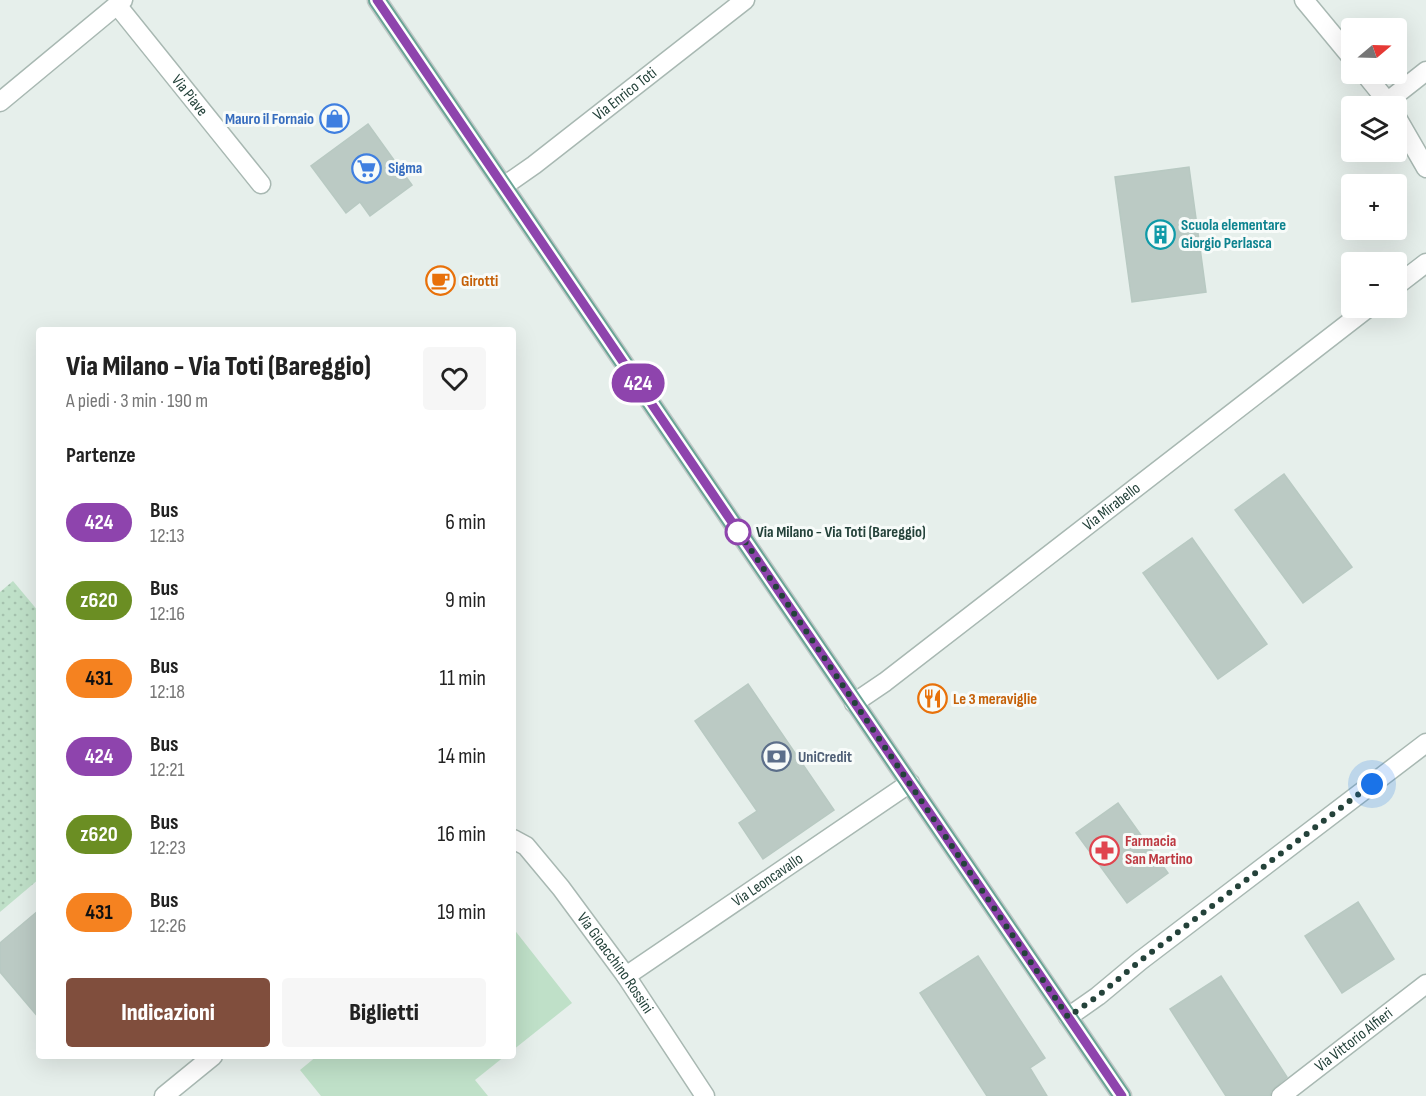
<!DOCTYPE html>
<html lang="it">
<meta charset="utf-8">
<style>
:root{--surface:#fff;--page:#f6f6f6;--text:#222;--muted:#767676;--accent:#804e3d}
body{margin:0;font-family:"Sofia Sans Condensed",sans-serif;background:var(--page);color:var(--text);height:100vh;display:flex;flex-direction:column;font-size:22px;white-space:nowrap}
*{box-sizing:border-box;margin:0}
p{font-size:20px;color:var(--muted)}
.icon{flex:none;width:33px;height:33px;fill:none;stroke:currentColor;stroke-width:2;stroke-linecap:round;stroke-linejoin:round}
.map{position:relative;flex:1;overflow:hidden}
.drawer{position:absolute;left:36px;top:327px;width:480px;height:732px;display:flex;flex-direction:column;background:var(--surface);border-radius:6px;box-shadow:0 6px 24px #0002}
.drawer>*{flex:none}
.badge{padding:0 12px;border-radius:20px;font-size:21px;line-height:39px}
.needle{width:39px;rotate:71deg}
.controls{position:absolute;left:1341px;top:18px;display:grid;gap:12px}
.controls a{display:grid;place-items:center;width:66px;height:66px;border-radius:6px;background:var(--surface);box-shadow:0 6px 24px #0002;font-size:30px}
.you{position:absolute;width:30px;height:30px;margin:-15px;border:4px solid #fff;border-radius:50%;background:#1a73e8;box-shadow:0 0 0 9px #1a73e833}
.map>.badge{position:absolute;translate:-50% -50%;box-shadow:0 0 0 3px #fff}
h2{padding:0 30px;font-size:22px;line-height:54px}
.round{display:grid;place-items:center;flex:none;width:63px;height:63px;border-radius:6px;background:var(--page)}
.overview{display:flex;align-items:center;justify-content:space-between;height:102px;padding:0 30px}
h1{font-size:28px;font-weight:800;line-height:45px}
.button{display:flex;gap:12px;margin-top:auto;padding:12px 30px}
.button a{flex:1;height:69px;border-radius:6px;background:var(--accent);color:#fff;font-size:24px;font-weight:800;line-height:69px;text-align:center}
.button a+a{background:var(--page);color:var(--text)}
ul{padding:0;list-style:none}
li{display:flex;align-items:center;gap:18px;height:78px;padding:0 30px}
li div{flex:1}
li b{display:block;font-size:22px}
li em{font-style:normal}
li .badge{min-width:66px;font-weight:700;text-align:center}
.map>svg:first-child{display:block}
.grass{fill:#bfe0c8}
.park{fill:url(#park-dots)}
.building{fill:#bbcac4;stroke:#b8c9c2;stroke-width:1.5}
.lines{fill:none;stroke-linecap:round;stroke-linejoin:round}
.service-casing{stroke:#a8b8b2;stroke-width:21}
.minor-casing{stroke:#a8b8b2;stroke-width:21}
.primary-casing{stroke:#c2cac8;stroke-width:21}
.service{stroke:#fff;stroke-width:18}
.minor{stroke:#fff;stroke-width:18}
.primary{stroke:#6aa596;stroke-width:18}
.line-casing{stroke:#fff;stroke-width:14}
.line{stroke:#8e44ad;stroke-width:9}
.walk{stroke:#24423a;stroke-width:6;stroke-dasharray:0 10.8}
.stop-dot{fill:#fff;stroke:#8e44ad;stroke-width:3}
.labels{text-anchor:middle;dominant-baseline:central;stroke-width:6;stroke-linejoin:round;paint-order:stroke}
.street-label{font-size:16px;fill:#24423a;stroke:#f7fbf9}
.shop-label{font-size:16px;font-weight:bold;fill:#366cbe;stroke:#f7fbf9;text-anchor:end}
.culture-label{font-size:16px;font-weight:bold;fill:#0d838f;stroke:#f7fbf9;text-anchor:start}
.food-label{font-size:16px;font-weight:bold;fill:#c56008;stroke:#f7fbf9;text-anchor:start}
.stop-label{font-size:16px;font-weight:bold;fill:#24423a;stroke:#f7fbf9;text-anchor:start}
.service-label{font-size:16px;font-weight:bold;fill:#4e5e75;stroke:#f7fbf9;text-anchor:start}
.health-label{font-size:16px;font-weight:bold;fill:#be3a42;stroke:#f7fbf9;text-anchor:start}
</style>
<div class="map">
<svg width="1426" height="1096" viewBox="0 0 1426 1096">
<defs>
<pattern id="park-dots" width="8" height="8" patternUnits="userSpaceOnUse" patternTransform="scale(1.5)"><rect width="8" height="8" fill="#bfe0c8"/><path d="M2 2h.1M6 6h.1" fill="none" stroke="#a4c1ad" stroke-width="1.8" stroke-linecap="round"/></pattern>
</defs>
<rect width="100%" height="100%" fill="#e6efeb"/>
<path class="grass" d="M513,928L572,1003L513,1050Z
M317,1056H505L475,1080L488,1096H321L300,1070Z"/>
<path class="park" d="M13,581L39,612V879L0,912V592Z"/>
<path class="building" d="M368,124L412,185L370,216L360,202L346,213L311,166Z
M1189,167L1206,292L1132,302L1115,177Z
M1284,474L1352,567L1303,603L1235,510Z
M1192,538L1267,644L1218,679L1143,573Z
M748,684L834,810L763,859L739,823L757,811L695,721Z
M1118,803L1168,873L1127,903L1076,833Z
M1358,902L1394,959L1342,993L1305,936Z
M39,910V1018L0,972V943Z
M978,956L1045,1058L1030,1068L1047,1096H987L920,993Z
M1221,976L1287,1077L1274,1088L1271,1091L1270,1096H1226L1170,1009Z"/>
<g class="lines">
<defs>
<g id="service">
<path id="s1" d="M117,5L261,184"/>
</g>
<g id="minor">
<path d="M1304,0L1352,58"/>
<path d="M1365,74L1391,106"/>
<path d="M1388,101L1426,71"/>
<path d="M0,102L123,0"/>
<path d="M1396,116L1426,168"/>
<path id="s2" d="M504,186L534,165L745,0"/>
<path d="M1396,286L1426,263"/>
<path id="s3" d="M854,703L885,682L1368,308"/>
<path id="s4" d="M513,839L526,846L561,888L626,976L705,1096"/>
<path id="s5" d="M626,976L910,783"/>
<path d="M1068,1017L1098,996L1140,961L1426,743"/>
<path d="M164,1096L213,1056"/>
<path id="s6" d="M1281,1096L1426,984"/>
</g>
<path id="primary" d="M377,0L1122,1096"/>
</defs>
<use href="#service" class="service-casing"/>
<use href="#minor" class="minor-casing"/>
<use href="#primary" class="primary-casing"/>
<use href="#service" class="service"/>
<use href="#minor" class="minor"/>
<use href="#primary" class="primary"/>
</g>
<g class="lines">
<defs>
<path id="line" d="M377,0L1122,1096"/>
</defs>
<use href="#line" class="line-casing"/>
<use href="#line" class="line"/>
<path class="walk" d="M738,532L736,528L1068,1017L1098,996L1140,961L1372,784"/>
</g>
<defs>
<symbol id="shop-ring" viewBox="-11 -11 22 22"><circle r="9.5" fill="#f7fbf9" stroke="#3f7fe0" stroke-width="1.5"/><path d="M-5-2.5h2.3a2.7 3.5 0 0 1 5.4 0H5L5.5 6h-11ZM-1.5-2.5h3a1.5 2.3 0 0 0-3 0Z" fill="#3f7fe0"/></symbol>
<symbol id="supermarket-ring" viewBox="-11 -11 22 22"><circle r="9.5" fill="#f7fbf9" stroke="#3f7fe0" stroke-width="1.5"/><path d="M-6-5.5h2.5l.6 2H6L4.5 2H-2.5L-4.4-4H-6ZM-1.5 3.2a1.3 1.3 0 1 0 .1 0ZM3 3.2a1.3 1.3 0 1 0 .1 0Z" fill="#3f7fe0"/></symbol>
<symbol id="building-ring" viewBox="-11 -11 22 22"><circle r="9.5" fill="#f7fbf9" stroke="#0f9aa8" stroke-width="1.5"/><path d="M-4-6H4V6H1V3H-1V6H-4ZM-2.5-4.3h1.7v1.8h-1.7ZM.8-4.3h1.7v1.8H.8ZM-2.5-1h1.7V.8h-1.7ZM.8-1h1.7V.8H.8Z" fill="#0f9aa8"/></symbol>
<symbol id="cafe-ring" viewBox="-11 -11 22 22"><circle r="9.5" fill="#f7fbf9" stroke="#e8710a" stroke-width="1.5"/><path d="M-5.5-4.5H6V0H3Q3 3.5 0 3.5H-2.5Q-5.5 3.5-5.5 0ZM3-3.2v2h1.7v-2ZM-6 4.5H4V6H-6Z" fill="#e8710a"/></symbol>
<symbol id="restaurant-ring" viewBox="-11 -11 22 22"><circle r="9.5" fill="#f7fbf9" stroke="#e8710a" stroke-width="1.5"/><path d="M-5-6h1v4h1v-4h1v4h1v-4h1v5L-1.5 .5V6h-2V.5L-5-1ZM5-6V6H3V1.5H1.5Q1.5-4 5-6Z" fill="#e8710a"/></symbol>
<symbol id="bank-ring" viewBox="-11 -11 22 22"><circle r="9.5" fill="#f7fbf9" stroke="#5c6f8a" stroke-width="1.5"/><path d="M-6-4H6V4H-6ZM0-2.3a2.3 2.3 0 1 0 0 4.6a2.3 2.3 0 1 0 0-4.6Z" fill="#5c6f8a"/></symbol>
<symbol id="pharmacy-ring" viewBox="-11 -11 22 22"><circle r="9.5" fill="#f7fbf9" stroke="#e0444e" stroke-width="1.5"/><path d="M-2-6h4v4h4v4h-4v4h-4v-4h-4v-4h4Z" fill="#e0444e"/></symbol>
</defs>
<g fill-rule="evenodd">
<use href="#shop-ring" x="318" y="102" width="33" height="33"/>
<use href="#supermarket-ring" x="350" y="152" width="33" height="33"/>
<use href="#building-ring" x="1144" y="218" width="33" height="33"/>
<use href="#cafe-ring" x="424" y="264" width="33" height="33"/>
<use href="#restaurant-ring" x="916" y="682" width="33" height="33"/>
<use href="#bank-ring" x="760" y="740" width="33" height="33"/>
<use href="#pharmacy-ring" x="1088" y="834" width="33" height="33"/>
</g>
<circle class="stop-dot" cx="738" cy="532" r="12"/>
<g class="labels">
<g class="street-label">
<text stroke="none"><textPath href="#s2" startOffset="152">Via Enrico Toti</textPath></text>
<text stroke="none"><textPath href="#s1" startOffset="116">Via Piave</textPath></text>
<text stroke="none"><textPath href="#s3" startOffset="324">Via Mirabello</textPath></text>
<text stroke="none"><textPath href="#s5" startOffset="171">Via Leoncavallo</textPath></text>
<text stroke="none"><textPath href="#s4" startOffset="162">Via Gioacchino Rossini</textPath></text>
<text stroke="none"><textPath href="#s6" startOffset="92">Via Vittorio Alfieri</textPath></text>
</g>
<g class="shop-label">
<text x="314" y="119">Mauro il Fornaio</text>
<text x="388" y="168" text-anchor="start">Sigma</text>
</g>
<g class="culture-label">
<text x="1181" y="225">Scuola elementare<tspan x="1181" dy="18">Giorgio Perlasca</tspan></text>
</g>
<g class="food-label">
<text x="461" y="281">Girotti</text>
<text x="953" y="699">Le 3 meraviglie</text>
</g>
<g class="stop-label">
<text x="756" y="532">Via Milano - Via Toti (Bareggio)</text>
</g>
<g class="service-label">
<text x="798" y="757">UniCredit</text>
</g>
<g class="health-label">
<text x="1125" y="841">Farmacia<tspan x="1125" dy="18">San Martino</tspan></text>
</g>
</g>
</svg>
<div class="controls">
<a><svg class="needle" viewBox="-14 -14 28 28"><path d="M0-13l5 13h-10z" fill="#e53935"/><path d="M0 13l5-13h-10z" fill="#767676"/></svg></a>
<a><svg class="icon" aria-label="layers" viewBox="0 0 24 24"><path d="M12 4l9 5-9 5-9-5zM3 14l9 5 9-5"/></svg></a>
<a>+</a>
<a>−</a>
</div>
<div class="you" style="left:1372px;top:784px"></div>
<b class="badge" style="left:638px;top:383px;background:#8e44ad;color:#fff">424</b>
<section class="drawer">
<div class="overview"><div><h1>Via Milano - Via Toti (Bareggio)</h1><p>A piedi · 3 min · 190 m</p></div><a class="round"><svg class="icon" aria-label="heart" viewBox="0 0 24 24"><path d="M12 20l-8-8c-3-5 5-10 8-4 3-6 11-1 8 4z"/></svg></a></div>
<h2>Partenze</h2>
<ul>
<li><span class="badge" style="background:#8e44ad;color:#fff">424</span><div><b>Bus</b><p>12:13</p></div><em>6 min</em></li>
<li><span class="badge" style="background:#6b8e23;color:#fff">z620</span><div><b>Bus</b><p>12:16</p></div><em>9 min</em></li>
<li><span class="badge" style="background:#f58220;color:#111">431</span><div><b>Bus</b><p>12:18</p></div><em>11 min</em></li>
<li><span class="badge" style="background:#8e44ad;color:#fff">424</span><div><b>Bus</b><p>12:21</p></div><em>14 min</em></li>
<li><span class="badge" style="background:#6b8e23;color:#fff">z620</span><div><b>Bus</b><p>12:23</p></div><em>16 min</em></li>
<li><span class="badge" style="background:#f58220;color:#111">431</span><div><b>Bus</b><p>12:26</p></div><em>19 min</em></li>
</ul>
<div class="button"><a>Indicazioni</a><a>Biglietti</a></div>
</section>
</div>
